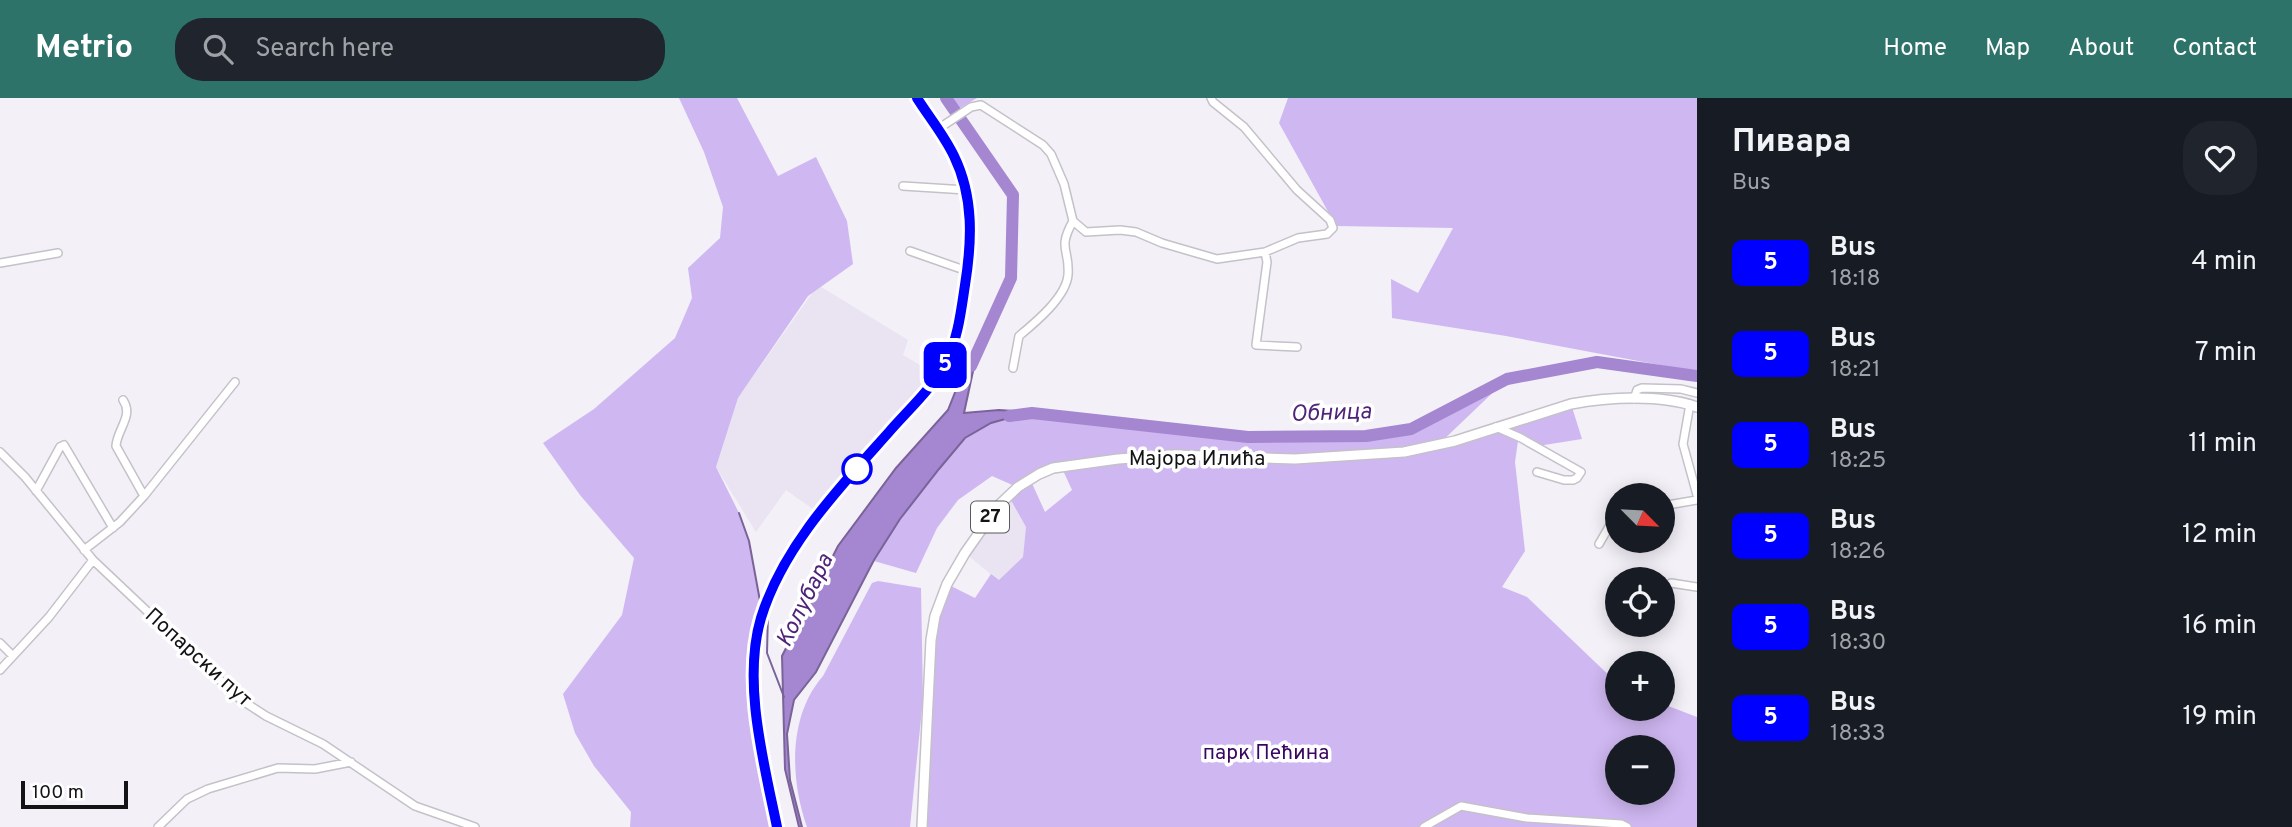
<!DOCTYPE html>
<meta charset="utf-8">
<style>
:root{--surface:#171b24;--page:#20242c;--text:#f1f3f6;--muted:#9ea1a6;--accent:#2d7369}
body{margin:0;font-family:Overpass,sans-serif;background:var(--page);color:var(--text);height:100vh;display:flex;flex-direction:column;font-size:26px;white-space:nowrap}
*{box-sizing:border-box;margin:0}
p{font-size:23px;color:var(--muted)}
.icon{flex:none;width:38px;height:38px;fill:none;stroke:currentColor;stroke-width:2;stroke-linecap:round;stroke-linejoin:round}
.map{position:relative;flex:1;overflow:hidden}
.side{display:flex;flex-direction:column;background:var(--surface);width:595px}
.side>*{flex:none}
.badge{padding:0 14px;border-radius:10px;font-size:24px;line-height:46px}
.needle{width:46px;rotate:114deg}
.controls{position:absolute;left:1605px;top:385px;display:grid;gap:14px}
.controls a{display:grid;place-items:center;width:70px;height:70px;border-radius:50%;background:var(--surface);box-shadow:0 4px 18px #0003;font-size:35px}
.scale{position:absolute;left:21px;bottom:18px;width:107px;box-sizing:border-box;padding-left:7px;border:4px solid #131215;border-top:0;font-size:19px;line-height:24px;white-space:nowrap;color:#131215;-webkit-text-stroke:5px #fff;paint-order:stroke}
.map>.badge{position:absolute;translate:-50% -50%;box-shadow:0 0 0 4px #fff}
.round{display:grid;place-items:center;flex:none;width:74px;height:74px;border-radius:28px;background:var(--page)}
.head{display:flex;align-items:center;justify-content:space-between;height:119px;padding:0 35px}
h1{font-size:33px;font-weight:700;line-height:52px}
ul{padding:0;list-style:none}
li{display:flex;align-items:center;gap:21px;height:91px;padding:0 35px}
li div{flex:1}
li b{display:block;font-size:26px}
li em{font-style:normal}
li .badge{min-width:77px;font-weight:700;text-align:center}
header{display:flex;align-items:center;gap:42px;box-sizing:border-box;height:98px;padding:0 35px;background:var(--accent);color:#fff}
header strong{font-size:33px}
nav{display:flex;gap:38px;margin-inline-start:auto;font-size:24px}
.search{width:490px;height:63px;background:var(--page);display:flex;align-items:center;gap:18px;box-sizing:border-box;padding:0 24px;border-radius:28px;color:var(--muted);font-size:26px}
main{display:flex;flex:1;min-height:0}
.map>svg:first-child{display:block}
.built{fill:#e9e3f2}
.green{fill:#cfb7f1;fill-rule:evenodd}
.water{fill:#a586d0;stroke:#796398;stroke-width:2}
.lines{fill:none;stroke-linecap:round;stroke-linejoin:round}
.stream{stroke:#796398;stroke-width:2}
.river{stroke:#a586d0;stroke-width:12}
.minor-casing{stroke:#c4c1c9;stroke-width:10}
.major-casing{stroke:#c4c1c9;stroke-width:12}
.minor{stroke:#fff;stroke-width:7}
.major{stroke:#fff;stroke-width:9}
.line-casing{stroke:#fff;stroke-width:16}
.line{stroke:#00f;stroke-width:10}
.stop-dot{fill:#fff;stroke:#00f;stroke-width:3.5}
.labels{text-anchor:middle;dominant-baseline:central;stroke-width:7;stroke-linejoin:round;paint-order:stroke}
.shield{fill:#fff;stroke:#5a595b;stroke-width:2}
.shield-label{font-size:19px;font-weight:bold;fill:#131215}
.street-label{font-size:21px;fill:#131215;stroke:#fff}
.park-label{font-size:21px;fill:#390661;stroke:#fff}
.water-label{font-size:23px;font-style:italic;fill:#4e2379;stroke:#fff}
</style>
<header>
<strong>Metrio</strong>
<div class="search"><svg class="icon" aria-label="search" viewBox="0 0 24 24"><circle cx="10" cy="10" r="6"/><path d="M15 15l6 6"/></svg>Search here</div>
<nav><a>Home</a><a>Map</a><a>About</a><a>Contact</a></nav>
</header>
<main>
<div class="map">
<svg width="1697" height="729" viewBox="0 0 1697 729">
<rect width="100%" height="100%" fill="#f3f0f8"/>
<path class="built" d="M818,187L908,242L903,257L935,276L846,374L817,414L786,392L756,434L716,369L738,300Z
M1008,397L1026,429L1023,459L999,483L965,455Z"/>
<path class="green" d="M679,0H737L778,78L816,59L847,123L853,166L808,198L738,300L716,369L739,415L749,443L760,503L766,506L754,581L777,729H630L631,714L594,668L575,635L563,596L622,517L634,460L580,397L543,345L594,311L675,240L692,200L688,170L720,140L723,109L704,54Z
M946,0H977L955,13Z
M1288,0H1697V274L1506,238L1392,220L1391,181L1418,195L1453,130L1336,128L1279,25Z
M1507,281L1438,347L1571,306L1582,341L1538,348L1518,343L1515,364L1525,453L1502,489L1527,499L1617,585V611H1662L1663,606L1697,619V729H923L933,526L947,486L975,500L991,476L999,482L1023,459L1026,429L1008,397L1017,389L992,378L958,402L937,430L916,475L874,463L900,421L939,371L965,341L991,325L1030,314L1248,339L1366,338L1411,331ZM1061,368L1072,392L1045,414L1030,381ZM1617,649H1662V695H1617Z
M878,483L921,490L923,601L910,729H807C790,681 788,618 823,578L872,485Z"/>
<path class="water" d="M978,250L964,315L999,312L1030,314L991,325L965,340L939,371L900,421L874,462L816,574L794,602L787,636L790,682L802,729H799L785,671L782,558L838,448L896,370L948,312L960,282Z"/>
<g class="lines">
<path class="stream" d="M739,415L749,443L760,503L762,505
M768,514L767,555L784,599"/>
<path class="river" d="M946,0L1013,97L1011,180L971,268
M1009,318L1032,315L1248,339L1366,338L1411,331L1507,281L1597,264L1697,278"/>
<defs>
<path id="minor" d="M938,31L971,9L981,7L1043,47L1051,56L1064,86L1073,123L1086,134L1120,132L1136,134L1162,145L1217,161L1265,154L1298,140L1327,136L1333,130L1330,122L1297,92L1244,29L1213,4L1211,0
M903,88L966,92
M910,153L967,173
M1265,154L1267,164L1256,247L1297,249
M0,165L58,155
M1013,270L1019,238C1036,224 1066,199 1068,177C1070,150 1057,152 1073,123
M1634,301L1637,292L1642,290L1681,291L1697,295
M123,302C134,318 117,331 116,348L144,398
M1690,306L1683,346L1697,397
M1496,329L1521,340L1581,374L1577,380L1573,382H1564L1537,374
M0,354L25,379L93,462L240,601L266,618L323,646L415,708L475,729
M36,393L60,349L64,347L113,430
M1632,397L1639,394L1644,397
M1662,408L1697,402
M1599,446L1617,415
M84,452L120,424L144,398L235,284
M1662,491L1671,485L1697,489
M1644,534L1646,527
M0,545L13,558
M0,572L49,519L93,462
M158,729L187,701L208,691L278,670L315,671L351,664
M1424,729L1461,708L1527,720L1621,726L1627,729"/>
<path id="major" d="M777,729C764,665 742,584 761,520C783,448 840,389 889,334C909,311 932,291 946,264C958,241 960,213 965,187C972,143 974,99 954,58C944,37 929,19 917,0
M922,729L931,542L935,518L947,486L965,455L998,408L1018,389L1039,376L1053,370L1118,361L1174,357L1295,361L1404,354L1455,343L1571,306C1608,299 1661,296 1697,309"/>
</defs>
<use href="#minor" class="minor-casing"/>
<use href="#major" class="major-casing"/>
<use href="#minor" class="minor"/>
<use href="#major" class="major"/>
</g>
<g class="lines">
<defs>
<path id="line" d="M777,729C764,665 742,584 761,520C783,448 840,389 889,334C909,311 932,291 946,264C958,241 961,213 965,187C972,143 974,99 954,58C944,37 929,19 917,0"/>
</defs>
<use href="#line" class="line-casing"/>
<use href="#line" class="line"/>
</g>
<circle class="stop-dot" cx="857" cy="371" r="14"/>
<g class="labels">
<rect class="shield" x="971" y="403.5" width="38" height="31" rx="5"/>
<g class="shield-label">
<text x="990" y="419">27</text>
</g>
<g class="street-label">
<text x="1197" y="361">Мајора Илића</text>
<text transform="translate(198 560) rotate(42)">Попарски пут</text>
</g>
<g class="park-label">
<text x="1266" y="655">парк Пећина</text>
</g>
<g class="water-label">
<text transform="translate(1331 316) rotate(-2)">Обница</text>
<text transform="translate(806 503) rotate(-64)">Колубара</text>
</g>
</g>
</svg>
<div class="controls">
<a><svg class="needle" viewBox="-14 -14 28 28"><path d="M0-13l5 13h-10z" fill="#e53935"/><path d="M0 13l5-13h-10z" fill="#9ea1a6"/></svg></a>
<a><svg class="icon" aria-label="locate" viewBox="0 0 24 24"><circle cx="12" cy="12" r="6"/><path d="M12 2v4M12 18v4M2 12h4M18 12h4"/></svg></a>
<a>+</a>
<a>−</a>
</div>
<div class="scale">100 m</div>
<b class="badge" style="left:945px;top:267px;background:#00f;color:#fff">5</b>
</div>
<section class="side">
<div class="head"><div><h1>Пивара</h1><p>Bus</p></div><a class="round"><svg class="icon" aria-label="heart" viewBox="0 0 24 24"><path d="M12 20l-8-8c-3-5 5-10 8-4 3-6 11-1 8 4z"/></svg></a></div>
<ul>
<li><span class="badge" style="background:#00f;color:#fff">5</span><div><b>Bus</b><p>18:18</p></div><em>4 min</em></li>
<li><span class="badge" style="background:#00f;color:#fff">5</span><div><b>Bus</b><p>18:21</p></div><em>7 min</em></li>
<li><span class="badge" style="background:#00f;color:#fff">5</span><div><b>Bus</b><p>18:25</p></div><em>11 min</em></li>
<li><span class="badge" style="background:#00f;color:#fff">5</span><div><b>Bus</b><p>18:26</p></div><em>12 min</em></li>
<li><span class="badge" style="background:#00f;color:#fff">5</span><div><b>Bus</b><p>18:30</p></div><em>16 min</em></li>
<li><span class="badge" style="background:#00f;color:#fff">5</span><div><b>Bus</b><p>18:33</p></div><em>19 min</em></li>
</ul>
</section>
</main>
